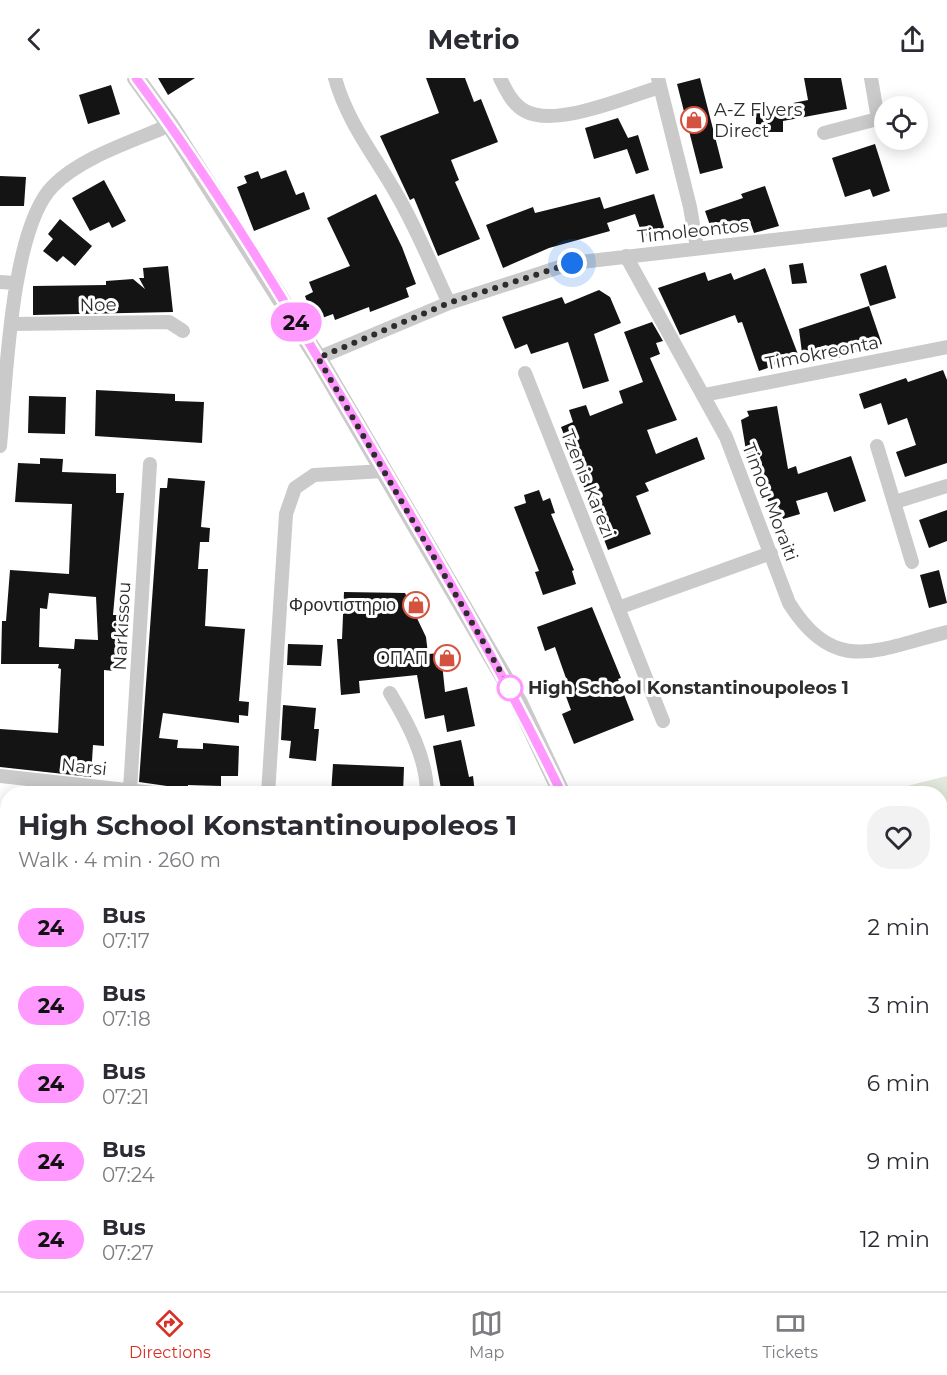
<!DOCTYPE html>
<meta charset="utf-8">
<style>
:root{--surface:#fff;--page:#f2f2f3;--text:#2b2b33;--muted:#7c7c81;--line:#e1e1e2;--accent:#d93025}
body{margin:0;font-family:Montserrat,sans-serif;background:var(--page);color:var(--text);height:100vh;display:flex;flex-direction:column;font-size:22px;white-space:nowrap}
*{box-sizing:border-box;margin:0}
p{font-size:20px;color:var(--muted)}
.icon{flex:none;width:33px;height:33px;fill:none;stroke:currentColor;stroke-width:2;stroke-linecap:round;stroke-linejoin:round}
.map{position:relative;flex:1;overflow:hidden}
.sheet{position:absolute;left:0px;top:708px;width:948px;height:506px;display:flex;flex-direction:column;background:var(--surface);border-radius:24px 24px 0 0;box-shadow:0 3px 15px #0003}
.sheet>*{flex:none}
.badge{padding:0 12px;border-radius:20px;font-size:21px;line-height:39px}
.buttons{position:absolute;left:874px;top:18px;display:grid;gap:12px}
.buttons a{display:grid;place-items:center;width:54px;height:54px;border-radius:50%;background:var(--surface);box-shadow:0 3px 15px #0003;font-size:30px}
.you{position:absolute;width:30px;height:30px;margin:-15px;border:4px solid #fff;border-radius:50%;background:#1a73e8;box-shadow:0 0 0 9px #1a73e833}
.map>.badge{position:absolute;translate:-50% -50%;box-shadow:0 0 0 3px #fff}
.round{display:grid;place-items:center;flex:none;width:63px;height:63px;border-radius:24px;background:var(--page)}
.summary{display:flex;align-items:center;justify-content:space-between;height:102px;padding:0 18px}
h1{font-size:28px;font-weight:700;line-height:45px}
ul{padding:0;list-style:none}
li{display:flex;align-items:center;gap:18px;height:78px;padding:0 18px}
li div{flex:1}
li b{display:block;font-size:22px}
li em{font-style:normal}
li .badge{min-width:66px;font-weight:700;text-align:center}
header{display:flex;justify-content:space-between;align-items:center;height:78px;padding:0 18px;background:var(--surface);font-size:27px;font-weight:700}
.tabs{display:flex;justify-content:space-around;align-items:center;height:84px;border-top:2px solid var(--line);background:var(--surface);font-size:16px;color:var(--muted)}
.tabs a{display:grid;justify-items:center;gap:3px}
.tabs .current{color:var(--accent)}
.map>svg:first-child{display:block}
.green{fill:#e0e9dc}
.building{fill:#141414;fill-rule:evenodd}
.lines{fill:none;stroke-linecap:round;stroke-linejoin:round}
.service{stroke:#cacaca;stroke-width:7}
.minor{stroke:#cacaca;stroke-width:14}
.tertiary{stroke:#cacaca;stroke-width:18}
.line-casing{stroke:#fff;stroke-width:14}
.line{stroke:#f9f;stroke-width:9}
.walk{stroke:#2d2d2d;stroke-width:6;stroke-dasharray:0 10.8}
.stop-dot{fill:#fff;stroke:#f9f;stroke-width:3}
.labels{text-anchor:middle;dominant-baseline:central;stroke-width:6;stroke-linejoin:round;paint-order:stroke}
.poi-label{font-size:18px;fill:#2d2d2d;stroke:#fff;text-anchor:end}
.street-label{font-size:18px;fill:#2d2d2d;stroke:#fff}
.stop-label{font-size:18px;font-weight:bold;fill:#2d2d2d;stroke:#fff;text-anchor:start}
</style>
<header><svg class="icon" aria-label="back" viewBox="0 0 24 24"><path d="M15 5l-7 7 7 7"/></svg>Metrio<svg class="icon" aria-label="share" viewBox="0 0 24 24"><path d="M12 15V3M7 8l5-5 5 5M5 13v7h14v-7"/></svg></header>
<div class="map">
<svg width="947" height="1213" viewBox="0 0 947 1213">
<rect width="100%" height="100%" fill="#fff"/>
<path class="green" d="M947,698V953L942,954L940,716L883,714Z"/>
<path class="building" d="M158,0H195L168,17Z
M426,0H465L474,24L481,21L498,64L451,82L459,102L455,104L480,161L438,178L414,120L410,122L380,58L439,35Z
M700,0L723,90L700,96L677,6Z
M804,0H841L847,31L783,43V54H756V30H793V25L808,22Z
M111,7L120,36L88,46L79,17Z
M618,40L628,60L638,57L649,92L636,96L627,71L594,81L585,50Z
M875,66L890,113L873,119L870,111L845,119L832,80Z
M286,92L296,117L304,114L310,131L254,153L237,109L247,105L244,98L258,93L261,101Z
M0,98L26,99L24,128H0Z
M104,102L126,143L112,150L109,144L90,153L72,120Z
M765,108L779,148L754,155L749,141L712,153L705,133L743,120L741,116Z
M376,116L402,169L416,206L406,210L409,219L370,234L369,229L335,242L333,236L314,243L305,218L313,214L309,204L350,188L327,140Z
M654,116L665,152L643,159L635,136L607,145L610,153L549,170L503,190L486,147L533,129L535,135L600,119L604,131Z
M60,141L92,168L75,188L63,178L57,184L43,173L53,161L48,156Z
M803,185L807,205L792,206L789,187Z
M886,187L896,220L870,228L860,196Z
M168,188L173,234L33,237V208L106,207V203L133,201L145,211L139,200H144L143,190Z
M765,190L799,279L759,293L742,244L738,245L735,237L680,257L658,210L705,194L708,203L731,195L734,202Z
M599,212L610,219L621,245L594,256L609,303L583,311L568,264L531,276L527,266L515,271L502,239L562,219L565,226Z
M869,228L882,266L831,282L826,267L802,275L799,251Z
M652,244L663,263L656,265L660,276L650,280L677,342L647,352L656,376L697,359L705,381L645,405L649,413L636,418L651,456L608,472L561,349L573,344L569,332L586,327L590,338L623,325L619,313L643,304L624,254Z
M943,292L947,302V385L905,399L896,374L916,367L907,340L888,347L881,325L864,331L859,316L906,300L908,304Z
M96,312L175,316V323L204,324L202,365L95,358Z
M29,318L66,319L65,356L28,355Z
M777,328L788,391L796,388L798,396L851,378L866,423L834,434L827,414L796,423L800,436L783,441L779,429L771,431L755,384L748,385L741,342L749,338L747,333Z
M40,380L63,381L62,394L116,396V415H124L113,537H119V558H116L114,593L104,592V668L93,667L91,699L0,689V651L58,655L61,591L58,590L59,586H1L2,543H6L10,492L69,496L72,426L15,424L18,385L40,386ZM49,515L96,519L98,562L75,561L74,571L39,569L40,530L47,531Z
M168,400L205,403L201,449L210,450L209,464H200L198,491H208L205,548L245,551L239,623L249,624L248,638L239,637V645L163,635L159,660L178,662L177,670L203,671V665L239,668L238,698H221V708L188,707L187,716L173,714L174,709L139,704L160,410H167Z
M539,412L543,423L550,420L555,435L551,436L574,492L572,493L576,506L543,517L535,494L539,493L514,429L526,425L524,417Z
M947,432V463L929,470L919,442Z
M939,492L947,525L929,530L920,497Z
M344,514L405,515L426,559L428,576L441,575L445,614L467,609L475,648L447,654L444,637L425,641L417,597L359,603L360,615L341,617L337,561H342Z
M592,529L621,600L618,601L634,642L574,666L562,636L571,632L561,605L567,603L555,569L545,573L537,549Z
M288,566L323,567L321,588L287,587Z
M283,627L316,630L314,651H319L316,683L289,680L291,663L281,662Z
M461,662L469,699L473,698L475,716H442L433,668Z
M333,686L404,689L403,716H331Z"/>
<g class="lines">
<path class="service" d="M935,1206L947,1209"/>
<path class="minor" d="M335,0C347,44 375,78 397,117C417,151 432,189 449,225
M500,0C506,12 512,26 525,33C556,50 626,19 660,9
M658,0L690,129L697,170
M871,0L878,41
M824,55L885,39
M626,178L726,359L789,525C835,599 878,571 947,554
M0,204L16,205
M11,246L169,244L183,253
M318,280L449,225L572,185L947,142
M525,295L663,643
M704,317L947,269
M0,368C6,307 10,151 53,108C81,79 134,63 170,47
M877,368L912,484
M895,424L947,408
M618,530L771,475
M390,615C408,645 427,680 427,716
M0,698L163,716
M130,712L150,386
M268,716L286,436L295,410L314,397L384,393
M0,850L8,852
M0,956H8
M940,1000L947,999
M940,1145L947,1163
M162,1206L168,1213
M391,1206V1213
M490,1206L519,1213
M554,1213L555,1206
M765,1213L779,1206"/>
<path class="tertiary" d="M136,0L170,47L318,280L519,625L562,716
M788,1206L792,1213"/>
</g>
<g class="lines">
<defs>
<path id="line" d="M136,0C220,114 293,237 365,359C434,476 503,593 562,716"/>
</defs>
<use href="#line" class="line-casing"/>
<use href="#line" class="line"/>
<path class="walk" d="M510,610L318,280L449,225L572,185"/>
</g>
<defs>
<symbol id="shop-ring" viewBox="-11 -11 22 22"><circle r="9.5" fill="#fff" stroke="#d45340" stroke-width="1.5"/><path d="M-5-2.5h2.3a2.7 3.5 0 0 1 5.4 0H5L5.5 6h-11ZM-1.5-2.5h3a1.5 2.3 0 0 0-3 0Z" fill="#d45340"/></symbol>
</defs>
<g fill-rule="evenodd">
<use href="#shop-ring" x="679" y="27" width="30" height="30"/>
<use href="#shop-ring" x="401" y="512" width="30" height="30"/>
<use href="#shop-ring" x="432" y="565" width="30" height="30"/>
</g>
<circle class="stop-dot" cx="510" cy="610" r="12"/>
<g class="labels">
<g class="poi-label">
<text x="714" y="32" text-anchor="start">A-Z Flyers<tspan x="714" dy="21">Direct</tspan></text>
<text x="396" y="527">Φροντιστηριο</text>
<text x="428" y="580">ΟΠΑΠ</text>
</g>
<g class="street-label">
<text transform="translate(693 153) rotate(-6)">Timoleontos</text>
<text transform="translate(98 227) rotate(-1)">Noe</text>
<text transform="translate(822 275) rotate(-11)">Timokreonta</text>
<text transform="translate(588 406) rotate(68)">Tzenis Karezi</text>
<text transform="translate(770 424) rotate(69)">Timou Moraiti</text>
<text transform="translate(122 548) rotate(-87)">Narkissou</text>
<text transform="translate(84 689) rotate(6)">Narsi</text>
</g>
<g class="stop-label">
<text x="528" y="610">High School Konstantinoupoleos 1</text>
</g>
</g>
</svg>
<div class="buttons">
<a><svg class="icon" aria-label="locate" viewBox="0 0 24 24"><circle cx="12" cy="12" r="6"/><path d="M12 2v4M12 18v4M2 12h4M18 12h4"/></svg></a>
</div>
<div class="you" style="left:572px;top:185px"></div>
<b class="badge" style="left:296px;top:244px;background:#f9f;color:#111">24</b>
<section class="sheet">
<div class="summary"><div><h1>High School Konstantinoupoleos 1</h1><p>Walk · 4 min · 260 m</p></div><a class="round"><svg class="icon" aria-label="heart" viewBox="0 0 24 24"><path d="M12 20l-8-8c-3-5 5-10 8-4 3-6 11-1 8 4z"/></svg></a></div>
<ul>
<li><span class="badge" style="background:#f9f;color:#111">24</span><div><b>Bus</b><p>07:17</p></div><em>2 min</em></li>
<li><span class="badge" style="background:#f9f;color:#111">24</span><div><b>Bus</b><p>07:18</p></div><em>3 min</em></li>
<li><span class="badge" style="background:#f9f;color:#111">24</span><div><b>Bus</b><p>07:21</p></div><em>6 min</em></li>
<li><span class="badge" style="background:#f9f;color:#111">24</span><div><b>Bus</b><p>07:24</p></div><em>9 min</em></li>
<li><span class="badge" style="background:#f9f;color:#111">24</span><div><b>Bus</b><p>07:27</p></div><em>12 min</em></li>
</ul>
</section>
</div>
<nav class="tabs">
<a class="current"><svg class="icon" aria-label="directions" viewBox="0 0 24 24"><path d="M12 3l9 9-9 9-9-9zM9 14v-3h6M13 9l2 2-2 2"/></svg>Directions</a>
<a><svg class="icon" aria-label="map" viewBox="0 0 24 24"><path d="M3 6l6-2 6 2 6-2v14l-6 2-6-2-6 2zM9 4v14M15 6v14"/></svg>Map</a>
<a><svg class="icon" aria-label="tickets" viewBox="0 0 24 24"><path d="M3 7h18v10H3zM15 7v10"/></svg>Tickets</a>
</nav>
